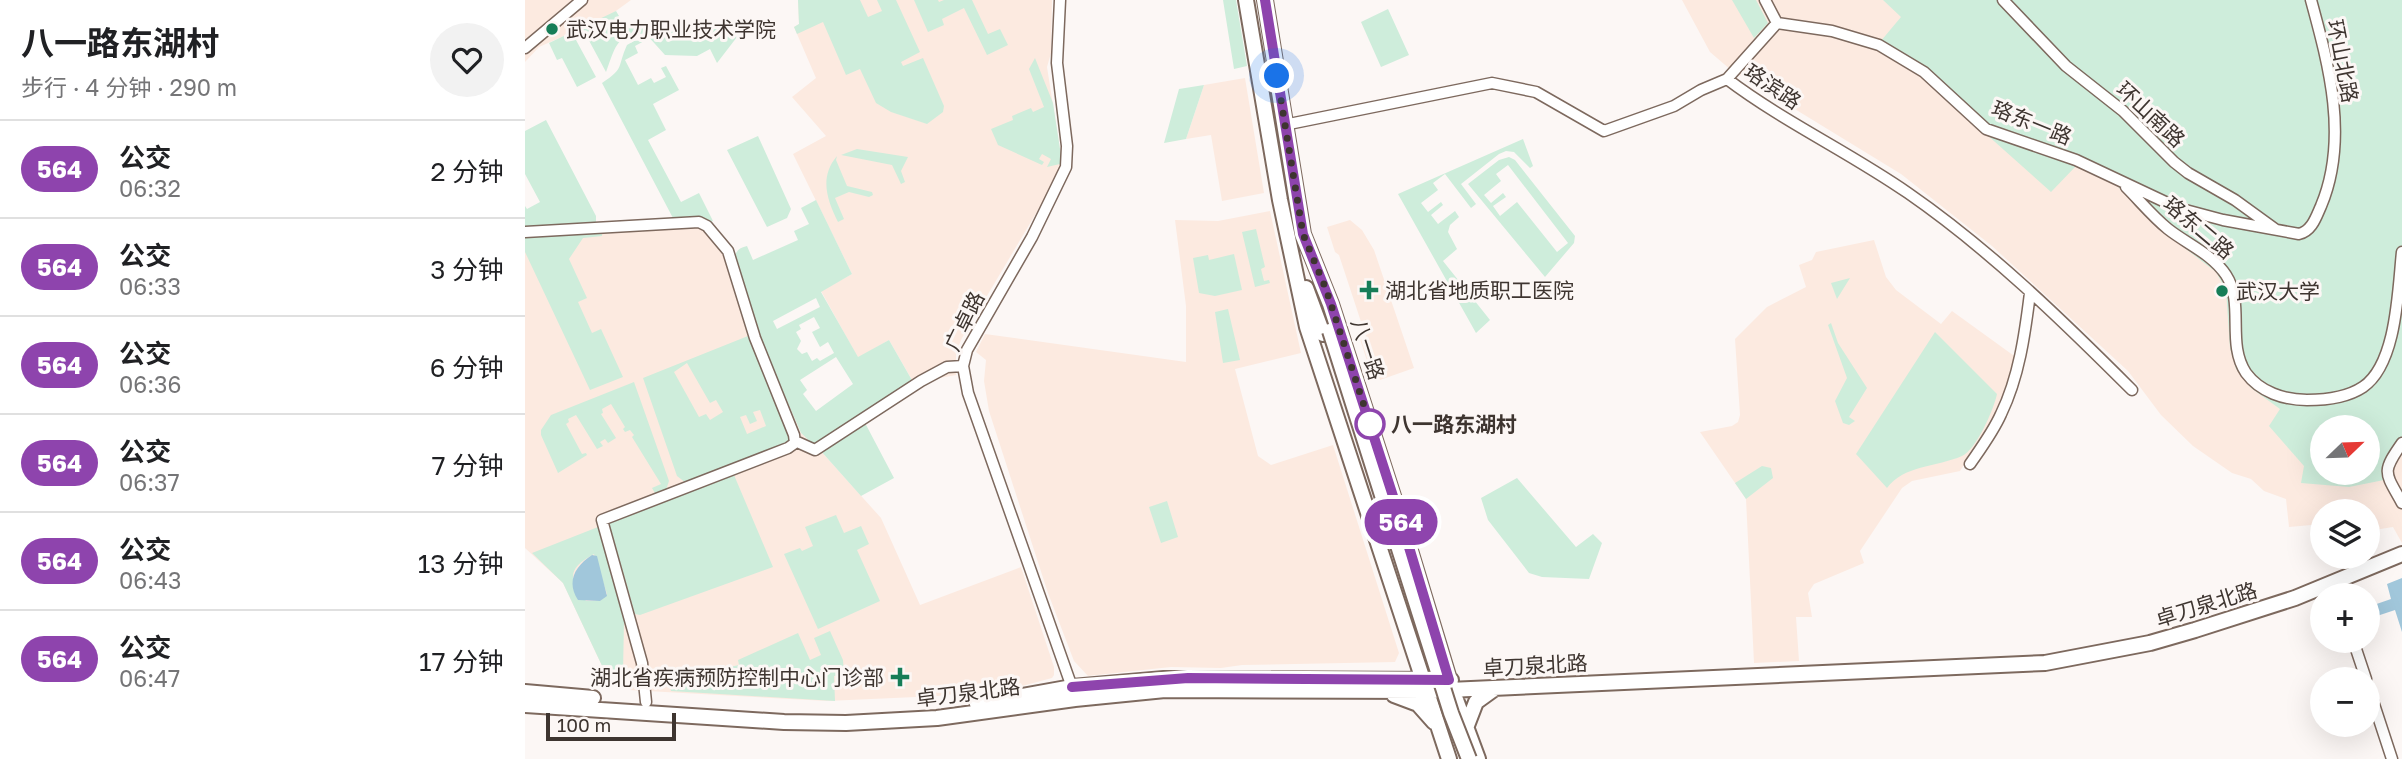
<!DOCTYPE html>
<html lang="zh">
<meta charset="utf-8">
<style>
:root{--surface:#fff;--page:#f2f2f2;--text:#202124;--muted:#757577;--line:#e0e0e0}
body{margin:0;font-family:"Golos Text","Noto Sans SC",sans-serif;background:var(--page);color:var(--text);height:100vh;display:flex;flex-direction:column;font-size:26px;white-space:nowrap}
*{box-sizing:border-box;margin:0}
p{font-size:23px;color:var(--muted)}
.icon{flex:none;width:38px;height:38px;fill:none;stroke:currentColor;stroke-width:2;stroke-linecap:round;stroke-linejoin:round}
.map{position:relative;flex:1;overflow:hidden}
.side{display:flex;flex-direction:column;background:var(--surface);width:525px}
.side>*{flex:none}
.badge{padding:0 14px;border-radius:23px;font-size:24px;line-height:46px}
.needle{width:46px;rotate:67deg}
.fabs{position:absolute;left:1785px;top:415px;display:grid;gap:14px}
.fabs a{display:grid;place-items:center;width:70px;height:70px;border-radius:50%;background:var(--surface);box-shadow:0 7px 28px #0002;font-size:35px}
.scale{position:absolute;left:21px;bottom:18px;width:130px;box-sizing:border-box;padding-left:7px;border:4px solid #3e3530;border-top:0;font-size:19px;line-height:24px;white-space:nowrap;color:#3e3530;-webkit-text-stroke:5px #fcf7f5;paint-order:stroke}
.you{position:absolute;width:35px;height:35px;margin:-18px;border:5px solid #fff;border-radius:50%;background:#1a73e8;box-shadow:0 0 0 10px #1a73e833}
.map>.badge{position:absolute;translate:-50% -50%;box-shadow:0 0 0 4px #fff}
.round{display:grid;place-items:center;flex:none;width:74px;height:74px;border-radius:37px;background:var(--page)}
.overview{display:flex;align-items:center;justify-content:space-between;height:119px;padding:0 21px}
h1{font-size:33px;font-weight:700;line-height:52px}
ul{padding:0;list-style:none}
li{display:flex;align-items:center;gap:21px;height:98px;padding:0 21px;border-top:2px solid var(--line)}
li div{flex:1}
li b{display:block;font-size:26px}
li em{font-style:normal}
li .badge{min-width:77px;font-weight:700;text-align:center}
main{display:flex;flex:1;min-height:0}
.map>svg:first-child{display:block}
.built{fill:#fceae0;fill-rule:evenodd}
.green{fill:#ceeddb;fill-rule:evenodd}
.water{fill:#a1c7db}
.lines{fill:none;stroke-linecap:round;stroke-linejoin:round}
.street-casing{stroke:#7d695e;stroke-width:13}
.secondary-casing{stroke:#7d695e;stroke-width:18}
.street{stroke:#fff;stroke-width:10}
.secondary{stroke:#fff;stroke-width:14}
.secondary-bridge-casing{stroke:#7d695e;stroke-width:18;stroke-linecap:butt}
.secondary-bridge{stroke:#fff;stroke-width:14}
.line-casing{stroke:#fff;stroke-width:16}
.line{stroke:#8e44ad;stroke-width:10}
.walk{stroke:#3e3530;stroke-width:7;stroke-dasharray:0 12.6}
.poi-dot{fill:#167d57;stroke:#fcf7f5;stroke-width:2.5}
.stop-dot{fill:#fff;stroke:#8e44ad;stroke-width:3.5}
.labels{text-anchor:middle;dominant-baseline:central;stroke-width:6;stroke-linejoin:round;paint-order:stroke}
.poi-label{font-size:21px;fill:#3e3530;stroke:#fcf7f5;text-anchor:start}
.street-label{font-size:21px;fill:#3e3530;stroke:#fcf7f5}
.stop-label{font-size:21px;font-weight:bold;fill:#3e3530;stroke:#fcf7f5;text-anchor:start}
</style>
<main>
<section class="side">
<div class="overview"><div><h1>八一路东湖村</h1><p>步行 · 4 分钟 · 290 m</p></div><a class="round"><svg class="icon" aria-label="heart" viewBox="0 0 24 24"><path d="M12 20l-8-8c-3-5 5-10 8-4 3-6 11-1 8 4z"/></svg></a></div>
<ul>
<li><span class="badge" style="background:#8e44ad;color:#fff">564</span><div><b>公交</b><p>06:32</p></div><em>2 分钟</em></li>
<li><span class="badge" style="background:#8e44ad;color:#fff">564</span><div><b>公交</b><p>06:33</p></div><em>3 分钟</em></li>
<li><span class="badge" style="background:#8e44ad;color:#fff">564</span><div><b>公交</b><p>06:36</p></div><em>6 分钟</em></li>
<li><span class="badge" style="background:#8e44ad;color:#fff">564</span><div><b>公交</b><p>06:37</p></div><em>7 分钟</em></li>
<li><span class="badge" style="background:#8e44ad;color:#fff">564</span><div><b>公交</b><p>06:43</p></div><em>13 分钟</em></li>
<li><span class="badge" style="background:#8e44ad;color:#fff">564</span><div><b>公交</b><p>06:47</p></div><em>17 分钟</em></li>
</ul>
</section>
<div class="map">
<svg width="1877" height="759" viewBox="0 0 1877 759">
<rect width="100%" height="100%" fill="#fcf7f5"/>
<path class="built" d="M0,0H106L84,16L14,47L0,62Z
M273,0H527L526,53L522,67L537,162L523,193L437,338L431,352V375L409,379L391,387L364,340L333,358L296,291L327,274L268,154L301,136L267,97L291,78L269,27L274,24Z
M1157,0H1877V543L1868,527L1843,531V511H1797V524L1764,527L1761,499L1739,491L1726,479L1707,473L1668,446L1636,415L1603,371L1467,246L1376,174L1206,70L1185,52ZM1797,427H1843V472H1797Z
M720,78L739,193L697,201L686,135L661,139L679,85Z
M745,211L776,353L710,369L733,456L746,465L808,445L874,653L870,662L717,665L696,668L646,667L563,676L549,661L523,593L464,411L459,381L461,360L451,352L460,334L661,362V306L650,220L693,221Z
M169,219L199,240L231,330L276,433L295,450L356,518L395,605L496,567L529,667V675L527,678L497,686L496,683L487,686L484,681L460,690L413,696L302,701L104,690V673L79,670L38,583L0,548V227Z
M825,220L837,230L849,250L889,368L855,380L850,365L844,367L835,339L841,337L814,255L810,252L802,227Z
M1349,240L1361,277L1371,290L1416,324L1427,311L1492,358L1469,419L1435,471L1387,481L1377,488L1335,551L1339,563L1289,584L1283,593L1287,617H1271L1274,661L1229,663L1221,499L1175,432L1207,426L1213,422L1215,415L1210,339L1242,307L1281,287L1274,265L1287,260L1291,252Z"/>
<path class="green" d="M273,0H335L343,17L357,11L352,0H371L395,52L376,62L378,66L398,58L419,106L418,112L402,124L366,112L351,103L335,69L321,75L298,22L272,34L269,27L274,24Z
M389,0H413L414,2L419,0H447L463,34L475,29L483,45L462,55L439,8L417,19L419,25L403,32Z
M698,0H711L722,66L709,69Z
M1207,0H1231L1243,23L1229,38Z
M1358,0H1877V436L1860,461L1859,480L1824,487L1776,483L1779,466L1744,426L1755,409L1726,388L1711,369L1705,348L1701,290L1691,272L1640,233L1586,180L1552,165L1526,192L1396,76L1350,48L1376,17ZM1797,427H1843V472H1797Z
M863,9L884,55L856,67L836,22Z
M91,11L94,16L90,18L92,28L122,22L200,27L212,37L192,63L185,49L172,56L140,55L121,34C91,32 90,49 81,72L61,35L51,40L71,77L52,87L37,58L32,60L24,43Z
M121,40L110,46L113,53L100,60L113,85L126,78L129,83L141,77L136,68L141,66L154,90L128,104L141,130L123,140L156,202L174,193L188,221L183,223L149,220L77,83C100,68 92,67 102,45L109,41Z
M510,58L528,103L537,162L535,164L522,167L526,159L517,154L514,159L519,162L517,165L473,145L466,129L488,120L487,116L506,108L508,112L519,107L504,69Z
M679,85L661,139L639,143L654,89Z
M21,120L71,216V223L0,227V206L2,209L15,202L0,174V131Z
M233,136L266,209L262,218L242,227L202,150Z
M998,139L1008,166L1005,168L989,152L981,151L974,154L936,184L951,204L946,208L920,174L908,183L913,190L896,203L903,212L916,202L918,205L906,215L913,224L930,211L934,217L925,225L923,232L932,249L918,261L965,320L951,333L873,194Z
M332,149L383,157L376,171L380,182L376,184L367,165L316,155Z
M312,156L311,160L322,186L347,192L348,195L344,197L324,192L310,198L319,219L313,222C302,200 294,177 312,156Z
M984,157L990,160L1050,236L1049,243L1020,277L943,184L974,160ZM983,165L1043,243L1032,252L992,202L975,216L968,206L981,197L978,193L966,203L959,195L976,181L971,174Z
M291,200L327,274L296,292L333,357L364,340L388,382L290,446L276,433L235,338L209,258C212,250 214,248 222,246L228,260L273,240L269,231L284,224L276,208ZM291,298L295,307L252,329L248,321ZM289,317L295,328L287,332L295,347L303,342L309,353L295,361L292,358L287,361L282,352L277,354L272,349L276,341L271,332L276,329L274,325ZM311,357L328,384L291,411L278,394L282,390L275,380Z
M731,229L740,267L736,269L739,281L744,280L745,283L730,287L717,232Z
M77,230V236L58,238L44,259L62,298L53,302L67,333L76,329L98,377L65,390L0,252V234Z
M709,254L717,290L690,296L674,293L668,258L683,255L684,260Z
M1325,278L1312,299L1306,283Z
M703,309L715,360L698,363L690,312Z
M1306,323L1313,343L1342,388L1324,417L1330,421L1324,425L1318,423L1310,401L1322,378L1303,325Z
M1410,332L1472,394C1469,409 1451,450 1437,456C1412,467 1379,465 1362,488L1331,454Z
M223,336L265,440L261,444L161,483L152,476L118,378ZM162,363L185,403L191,400L198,412L185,420L181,414L174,417L149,372ZM235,410L241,426L222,434L215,417L221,415L225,424L232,421L228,412Z
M109,382L144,481L141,490L131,495L127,488L136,484L107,437L109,435L105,430L100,432L98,429L100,427L86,404L77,409L78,413L76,414L91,438L83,443L80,439L75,442L78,446L72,449L51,415L43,419L44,422L41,424L57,454L61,453L62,455L33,473L16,435V430L26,415Z
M339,421L369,478L336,496L295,450Z
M1237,466L1246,468L1248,478L1221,499L1210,483Z
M209,475L248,567L115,615L110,614L84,523Z
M992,478L1051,547L1068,534L1077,543L1064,579L1017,577L1004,573L963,520L956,498Z
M642,501L653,537L636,543L624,507Z
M311,515L319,533L336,526L344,544L332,550L355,601L293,629L259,554L275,548L277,551L288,546L280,527Z
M73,527L99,621L98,672L79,670L38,583L7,553ZM69,554L82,594L75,601H61C44,580 41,569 69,554Z
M305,631L318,660L319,675L309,676L310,701L146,691L144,680L214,665L213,660L273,633L285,660L296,655L289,638Z"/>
<path class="water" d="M67,555L72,556L82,596L75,601L53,600C41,582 50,566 67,555Z
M1877,578V632L1870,610L1843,619V607L1866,599L1862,584Z"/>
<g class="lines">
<defs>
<path id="street" d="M535,0L532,63L542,146L541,167L507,237L442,350L438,366L443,393L549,693
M1240,0L1252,23
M1478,0L1541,66L1598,111L1649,162L1663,173L1710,200L1750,229
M1252,23L1307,31L1354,45L1399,72L1461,129L1551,160L1653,208L1698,220L1774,234C1787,231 1791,217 1796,206C1824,139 1804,66 1786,0
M0,48L57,0
M1202,79L1252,23
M759,125L967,83L1011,92L1079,131L1149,106L1176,90L1202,79C1259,122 1324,152 1383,193C1464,249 1537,320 1607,390
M1601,187C1615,201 1628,217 1643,229C1662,244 1687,254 1701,275C1720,304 1701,343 1721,373C1735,392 1759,400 1782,400C1800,400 1823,397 1838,387C1872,364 1873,289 1877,252
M0,232L174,222L182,226L203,251L230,338L269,435L270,443L263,448L77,520L117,663L121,702
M270,441L290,450L396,381L422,367L438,366
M1877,443C1856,473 1860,472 1877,503
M1445,464C1456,448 1468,432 1476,414C1494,377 1500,334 1505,293
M1828,640L1841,679
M1843,686L1867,759"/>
<path id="secondary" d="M721,0L755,200L782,327L924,759
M740,0L778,234L806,304L877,524L927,689L953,759
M781,288L798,334
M0,692L68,698
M869,695L893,704L909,722
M452,704L547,687L639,679L926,680
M0,705L259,722L321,723L412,718L550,699L640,690L902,691L1520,663L1625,643L1670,630L1770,598L1877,554
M941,728L951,702L969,689"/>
</defs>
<use href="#street" class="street-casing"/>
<use href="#secondary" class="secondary-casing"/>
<use href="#street" class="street"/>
<use href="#secondary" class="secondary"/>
<defs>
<path id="secondary-bridge" d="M805,331L926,713L944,759"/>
</defs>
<use href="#secondary-bridge" class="secondary-bridge-casing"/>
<use href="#secondary-bridge" class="secondary-bridge"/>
</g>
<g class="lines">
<defs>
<path id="line" d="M547,687L663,678L924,680L877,524L806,304L778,234L740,0"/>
</defs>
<use href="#line" class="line-casing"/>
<use href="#line" class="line"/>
<path class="walk" d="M752,76L778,234L801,289L848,433L845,424"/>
</g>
<g class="poi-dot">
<circle cx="27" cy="29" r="7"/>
<path d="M840.5 279.5h7v7h7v7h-7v7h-7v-7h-7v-7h7z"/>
<circle cx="1697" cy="291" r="7"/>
<path d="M371.5 666.5h7v7h7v7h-7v7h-7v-7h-7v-7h7z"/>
</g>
<circle class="stop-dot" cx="845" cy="424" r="14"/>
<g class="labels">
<g class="poi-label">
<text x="41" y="29">武汉电力职业技术学院</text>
<text x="860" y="290">湖北省地质职工医院</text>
<text x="1711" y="291">武汉大学</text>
<text x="359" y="677" text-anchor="end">湖北省疾病预防控制中心门诊部</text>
</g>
<g class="street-label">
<text transform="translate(1818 61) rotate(79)">环山北路</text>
<text transform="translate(1248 86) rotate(34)">珞滨路</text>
<text transform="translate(1626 114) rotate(43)">环山南路</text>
<text transform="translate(1507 122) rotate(22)">珞东一路</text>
<text transform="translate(1674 227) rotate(40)">珞东二路</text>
<text transform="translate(439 321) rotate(-64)">广卓路</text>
<text transform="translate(843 349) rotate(72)">八一路</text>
<text transform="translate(1681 604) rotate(-17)">卓刀泉北路</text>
<text transform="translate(1010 665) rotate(-3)">卓刀泉北路</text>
<text transform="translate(443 692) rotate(-7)">卓刀泉北路</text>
</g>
<g class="stop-label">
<text x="866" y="424">八一路东湖村</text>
</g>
</g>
</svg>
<div class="fabs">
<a><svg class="needle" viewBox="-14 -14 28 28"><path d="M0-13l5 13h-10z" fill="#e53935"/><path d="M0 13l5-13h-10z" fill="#757577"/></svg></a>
<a><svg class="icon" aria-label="layers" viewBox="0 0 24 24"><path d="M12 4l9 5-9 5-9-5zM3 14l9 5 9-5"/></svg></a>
<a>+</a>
<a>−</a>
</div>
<div class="scale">100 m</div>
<div class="you" style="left:752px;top:76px"></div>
<b class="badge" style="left:876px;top:522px;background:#8e44ad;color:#fff">564</b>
</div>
</main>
